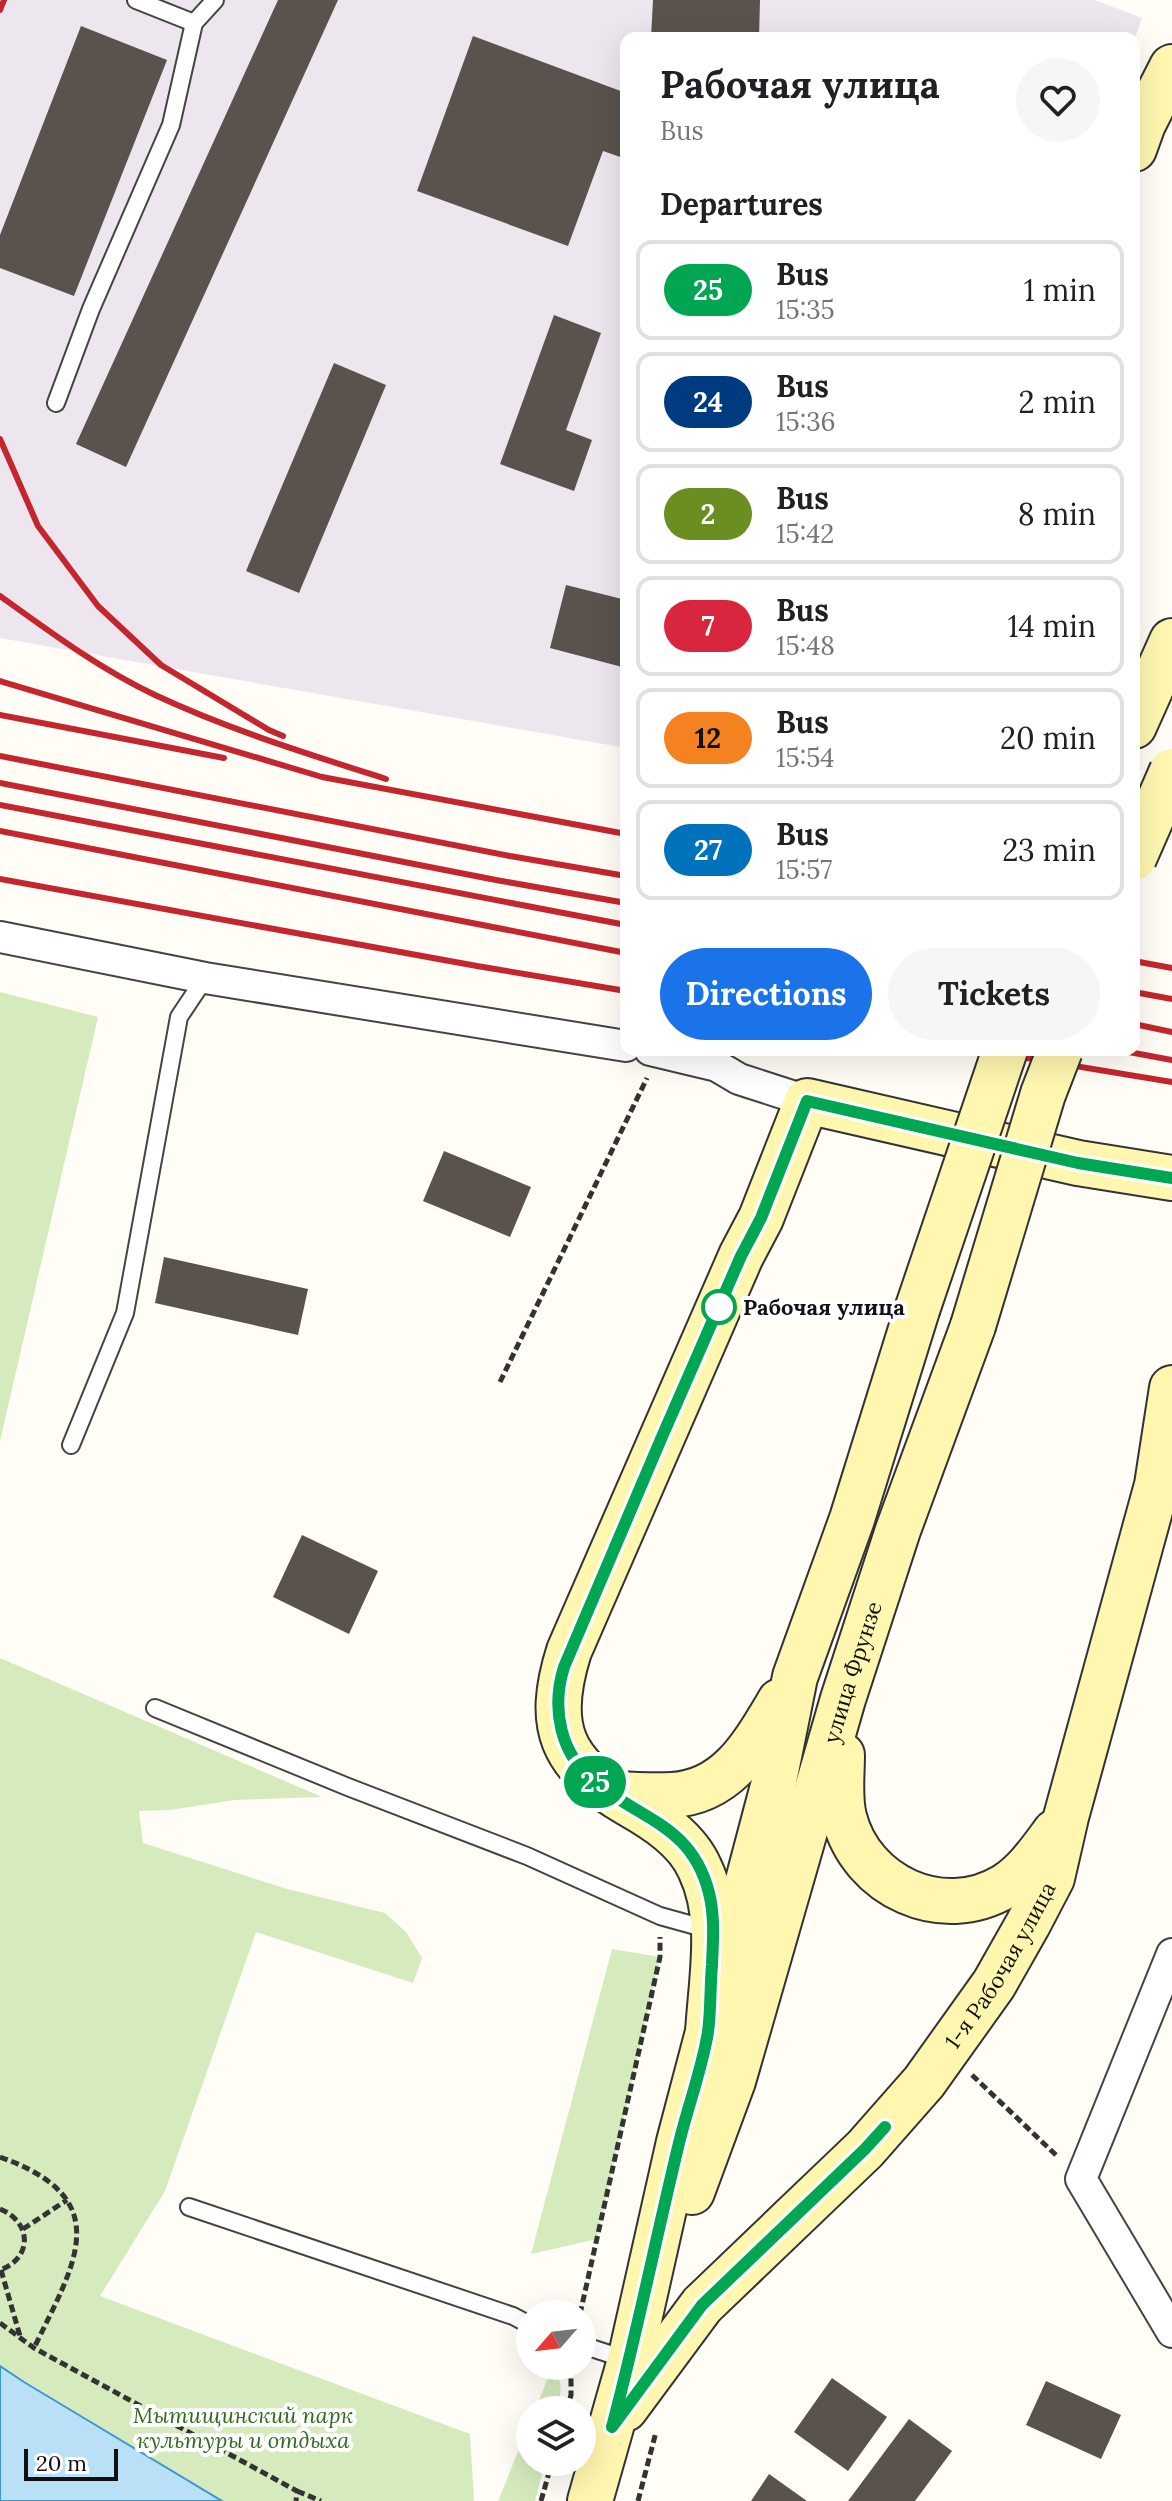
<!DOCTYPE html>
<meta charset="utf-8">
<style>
:root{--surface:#fff;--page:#f6f6f6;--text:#202124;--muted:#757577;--line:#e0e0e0;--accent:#1a73e8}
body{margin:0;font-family:Lora,serif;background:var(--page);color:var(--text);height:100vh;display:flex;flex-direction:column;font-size:30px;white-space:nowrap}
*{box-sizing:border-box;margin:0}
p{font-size:26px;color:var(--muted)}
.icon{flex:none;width:44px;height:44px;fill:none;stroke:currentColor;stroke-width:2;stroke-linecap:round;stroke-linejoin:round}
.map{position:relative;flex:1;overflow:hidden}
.sheet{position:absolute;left:620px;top:32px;width:520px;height:1024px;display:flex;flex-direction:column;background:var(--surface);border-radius:16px;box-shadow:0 8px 32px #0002}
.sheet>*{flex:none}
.badge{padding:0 16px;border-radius:26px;font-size:28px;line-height:52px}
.needle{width:52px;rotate:242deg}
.buttons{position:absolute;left:516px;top:2300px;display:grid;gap:16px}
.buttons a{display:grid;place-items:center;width:80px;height:80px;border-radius:50%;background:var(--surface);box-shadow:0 8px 32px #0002;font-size:40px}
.scale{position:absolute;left:24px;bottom:20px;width:94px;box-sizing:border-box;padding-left:8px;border:4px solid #111;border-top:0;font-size:22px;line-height:28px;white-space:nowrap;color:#111;-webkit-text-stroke:6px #fff;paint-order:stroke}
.map>.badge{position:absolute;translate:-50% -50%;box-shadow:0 0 0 4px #fff}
h2{padding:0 40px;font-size:30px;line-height:72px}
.round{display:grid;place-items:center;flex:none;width:84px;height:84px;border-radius:42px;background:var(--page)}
.overview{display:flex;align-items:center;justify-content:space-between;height:136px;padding:0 40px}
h1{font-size:38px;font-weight:700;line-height:60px}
.button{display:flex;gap:16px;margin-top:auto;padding:16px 40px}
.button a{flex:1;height:92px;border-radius:48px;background:var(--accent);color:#fff;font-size:32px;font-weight:700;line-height:92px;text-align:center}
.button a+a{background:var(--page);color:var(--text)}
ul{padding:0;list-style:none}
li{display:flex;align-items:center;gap:24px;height:100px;margin:0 16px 12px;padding:0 24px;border:4px solid var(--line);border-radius:16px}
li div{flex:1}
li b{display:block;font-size:30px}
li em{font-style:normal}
li .badge{min-width:88px;font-weight:700;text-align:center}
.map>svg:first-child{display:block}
.industrial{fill:#eee6ef}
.green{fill:#d5ebbd}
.water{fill:#b9e0f7;stroke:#3f96cf;stroke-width:2}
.building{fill:#5a524d}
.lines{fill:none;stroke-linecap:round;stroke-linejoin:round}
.lane-casing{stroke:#444;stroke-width:20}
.street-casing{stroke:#444;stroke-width:34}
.secondary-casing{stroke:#333;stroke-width:48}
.path{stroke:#333;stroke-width:5;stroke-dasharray:8 4;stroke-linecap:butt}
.lane{stroke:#fff;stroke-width:16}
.street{stroke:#fff;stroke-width:30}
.secondary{stroke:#fff6b0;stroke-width:44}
.rail{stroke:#c4262e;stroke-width:6}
.secondary-bridge-casing{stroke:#333;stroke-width:48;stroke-linecap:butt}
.secondary-bridge{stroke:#fff6b0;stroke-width:44}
.line-casing{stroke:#fff;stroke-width:18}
.line{stroke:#00a651;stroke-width:12}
.stop-dot{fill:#fff;stroke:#00a651;stroke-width:4}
.labels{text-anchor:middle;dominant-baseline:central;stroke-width:8;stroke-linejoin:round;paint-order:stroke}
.stop-label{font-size:22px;font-weight:bold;fill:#111;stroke:#fff;text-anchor:start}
.street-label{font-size:22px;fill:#111;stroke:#fff}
.park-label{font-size:22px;font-style:italic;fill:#2f6b1f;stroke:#fff}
</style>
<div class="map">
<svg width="1172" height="2501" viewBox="0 0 1172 2501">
<rect width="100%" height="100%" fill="#fffdf5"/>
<path class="industrial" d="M0,0H1095L1142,18L1134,41V38H626V748L0,638Z"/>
<path class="green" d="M0,992L98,1017L0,1441Z
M0,1658L322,1797L234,1800L170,1810L139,1811L143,1843L287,1889L385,1913L406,1932L422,1958L413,1983L256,1932L165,2191L100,2296L470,2434L474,2501H222L0,2366Z
M612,1949L660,1957L597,2239L531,2254Z
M552,2368C564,2382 561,2393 557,2410H535Z
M530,2422V2462H545L535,2501H498Z"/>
<path class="water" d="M0,2366L24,2382L222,2501H0Z"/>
<path class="building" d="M278,0H338L126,467L76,444Z
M653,0H760L759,38H651Z
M81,26L167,60L74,296L0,268V235Z
M473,36L626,93V159L603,151L568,246L417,191Z
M554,315L601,333L566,430L592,440L574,491L500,464Z
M334,363L386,385L299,593L246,571Z
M566,585L626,600V668L550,648Z
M444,1151L531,1187L510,1237L423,1201Z
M164,1257L308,1289L298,1335L155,1303Z
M302,1535L378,1571L349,1634L273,1597Z
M832,2378L887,2417L848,2471L794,2432Z
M1046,2381L1121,2415L1101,2459L1026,2425Z
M909,2419L952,2451L915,2501H848Z
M769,2474L807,2501H751Z"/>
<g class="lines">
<defs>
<path id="lane" d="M136,0L194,23L215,0
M56,403L91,309L171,125L194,23
M71,1445L125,1313L179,1017L205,978
M155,1708L348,1787L527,1856L660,1916L707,1929
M189,2207L513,2316L530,2325
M582,2345L628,2360"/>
<path id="street" d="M0,937L205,978L626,1046
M650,1050L717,1066L739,1079L807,1101
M1172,1954L1081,2179L1172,2332"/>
<g id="secondary">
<path d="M1134,149L1143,124L1172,67"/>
<path d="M1134,726L1172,641"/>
<path d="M842,1755C842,1775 839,1797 844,1817C861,1886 942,1924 1005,1886C1026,1873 1040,1852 1055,1832"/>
<path d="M616,1794C634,1795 653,1796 672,1795C729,1792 754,1744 780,1701"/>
<path d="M708,2033C711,1979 724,1919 700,1869C687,1839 657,1820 629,1804C561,1764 545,1727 569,1651L741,1256L761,1218L807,1101L1078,1163L1172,1178"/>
<path id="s1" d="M692,2192L733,2081L843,1699L898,1530L973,1326"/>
<path id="s2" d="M625,2409L702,2305L865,2149L924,2082L994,1984L1028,1924L1052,1878L1066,1817L1157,1485L1172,1388"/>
<path d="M590,2501L630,2360L679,2142L773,1786L795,1677L852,1519L917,1310"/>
</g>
</defs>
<use href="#lane" class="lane-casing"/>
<use href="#street" class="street-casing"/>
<use href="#secondary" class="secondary-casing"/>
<path class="path" d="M827,1050H828
M500,1382L647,1078
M972,2075L1057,2156
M0,2157C118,2199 75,2263 34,2348
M0,2209C32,2222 33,2258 0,2270
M23,2229L67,2200
M1,2270L20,2336
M580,2314L660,1957V1937
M0,2323L34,2348L297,2491L296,2501
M567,2410L571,2395V2366
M297,2491L321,2501
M541,2501L552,2462
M638,2501L656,2432"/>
<use href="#lane" class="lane"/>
<use href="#street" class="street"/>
<use href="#secondary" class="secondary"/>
<path class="rail" d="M0,10L4,0
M0,439L38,526L98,606L161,665L269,730L283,736
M0,596C50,632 100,669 155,695C230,730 308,754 386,779
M0,681L322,777L626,834
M0,715L224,758
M0,756L510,856L626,876
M0,783L496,880L626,903
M0,805L626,925
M0,831L626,953
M0,879L477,966L626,991
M1134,961L1172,968
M1134,992L1172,999
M1134,1024L1172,1032
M978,1050L1172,1082
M1118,1050L1172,1060"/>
<defs>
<path id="secondary-bridge" d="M1134,858L1172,771
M917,1310L1005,1050
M973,1326L1043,1094L1060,1050"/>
</defs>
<use href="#secondary-bridge" class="secondary-bridge-casing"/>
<use href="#secondary-bridge" class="secondary-bridge"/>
</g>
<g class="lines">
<defs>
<path id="line" d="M885,2127L865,2149L702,2305L612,2427C637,2333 656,2238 679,2143C688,2106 702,2069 708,2032C711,2010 710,1987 712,1965C713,1940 715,1917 709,1893C692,1825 641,1820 595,1782C560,1754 551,1709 564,1667L661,1439L741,1256L761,1218L807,1101L1078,1163L1172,1178"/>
</defs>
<use href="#line" class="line-casing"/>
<use href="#line" class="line"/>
</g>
<circle class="stop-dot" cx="719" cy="1307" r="16"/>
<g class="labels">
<g class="stop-label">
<text x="743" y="1307">Рабочая улица</text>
</g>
<g class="street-label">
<text stroke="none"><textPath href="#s1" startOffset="544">улица Фрунзе</textPath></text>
<text stroke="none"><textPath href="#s2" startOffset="584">1-я Рабочая улица</textPath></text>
</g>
<g class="park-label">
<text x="243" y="2415">Мытищинский парк<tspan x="243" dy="25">культуры и отдыха</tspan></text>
</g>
</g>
</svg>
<div class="buttons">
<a><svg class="needle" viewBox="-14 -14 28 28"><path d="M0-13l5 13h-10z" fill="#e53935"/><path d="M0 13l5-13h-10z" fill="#757577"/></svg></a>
<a><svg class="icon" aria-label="layers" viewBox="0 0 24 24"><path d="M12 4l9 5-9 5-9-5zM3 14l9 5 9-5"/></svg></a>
</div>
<div class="scale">20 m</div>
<b class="badge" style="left:595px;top:1782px;background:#00a651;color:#fff">25</b>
<section class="sheet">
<div class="overview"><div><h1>Рабочая улица</h1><p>Bus</p></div><a class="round"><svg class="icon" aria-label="heart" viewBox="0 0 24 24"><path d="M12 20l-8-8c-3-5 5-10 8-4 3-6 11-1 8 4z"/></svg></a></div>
<h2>Departures</h2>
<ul>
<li><span class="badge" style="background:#00a651;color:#fff">25</span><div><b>Bus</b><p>15:35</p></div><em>1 min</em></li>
<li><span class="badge" style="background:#003b80;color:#fff">24</span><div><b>Bus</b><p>15:36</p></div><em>2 min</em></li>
<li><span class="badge" style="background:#6b8e23;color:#fff">2</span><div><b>Bus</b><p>15:42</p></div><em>8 min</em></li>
<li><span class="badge" style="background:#d7263d;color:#fff">7</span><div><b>Bus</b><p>15:48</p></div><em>14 min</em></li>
<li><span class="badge" style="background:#f58220;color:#111">12</span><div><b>Bus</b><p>15:54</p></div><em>20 min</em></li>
<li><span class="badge" style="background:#0072bc;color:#fff">27</span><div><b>Bus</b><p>15:57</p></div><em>23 min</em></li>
</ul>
<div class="button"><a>Directions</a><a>Tickets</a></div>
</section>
</div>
